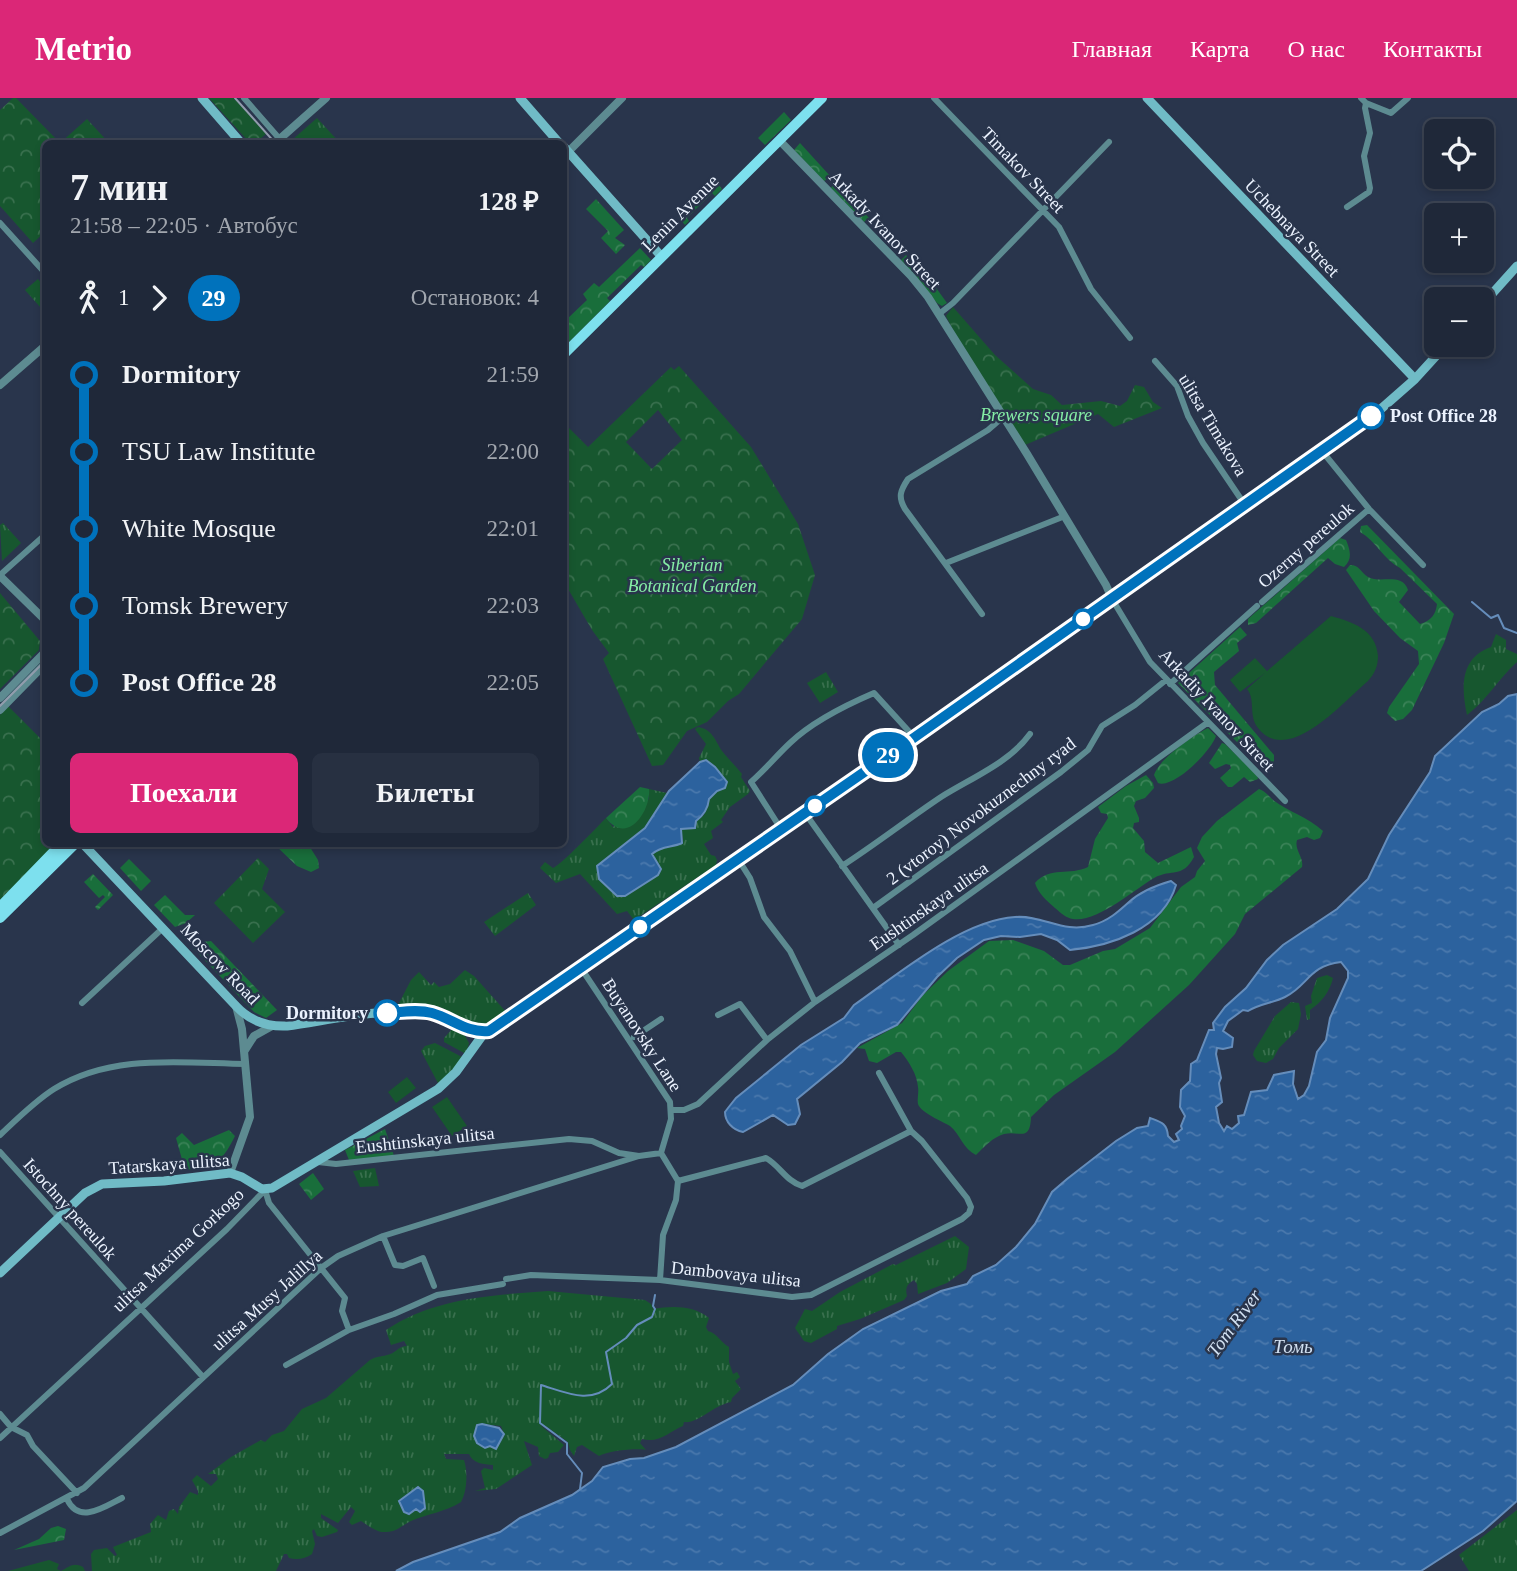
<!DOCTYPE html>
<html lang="ru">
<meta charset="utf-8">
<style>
:root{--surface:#1f2839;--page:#273041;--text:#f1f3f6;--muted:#a1a6ae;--line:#3c4453;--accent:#db2777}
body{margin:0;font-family:Georgia,serif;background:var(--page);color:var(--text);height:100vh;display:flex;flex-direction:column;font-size:26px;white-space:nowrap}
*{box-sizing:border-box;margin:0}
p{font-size:23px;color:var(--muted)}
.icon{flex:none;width:38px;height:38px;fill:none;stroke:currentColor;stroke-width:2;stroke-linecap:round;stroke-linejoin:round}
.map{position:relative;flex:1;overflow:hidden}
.details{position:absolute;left:42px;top:42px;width:525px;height:707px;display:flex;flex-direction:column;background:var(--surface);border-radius:10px;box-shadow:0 4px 10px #0003,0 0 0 2px var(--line)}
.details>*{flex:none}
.badge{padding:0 14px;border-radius:23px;font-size:24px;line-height:46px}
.tools{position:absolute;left:1424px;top:21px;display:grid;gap:14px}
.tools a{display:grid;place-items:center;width:70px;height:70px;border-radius:10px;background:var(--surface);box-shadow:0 4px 10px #0003,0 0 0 2px var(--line);font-size:35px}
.map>.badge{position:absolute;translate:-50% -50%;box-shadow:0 0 0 4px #fff}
.legs{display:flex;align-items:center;gap:10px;height:77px;padding:0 28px;font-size:23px}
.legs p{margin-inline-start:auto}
.summary{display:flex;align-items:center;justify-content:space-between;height:119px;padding:0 28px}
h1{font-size:38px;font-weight:700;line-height:52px}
.primary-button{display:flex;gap:14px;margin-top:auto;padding:14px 28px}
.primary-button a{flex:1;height:80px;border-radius:10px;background:var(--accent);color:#fff;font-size:28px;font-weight:700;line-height:80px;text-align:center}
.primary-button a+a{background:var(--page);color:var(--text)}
ul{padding:0 28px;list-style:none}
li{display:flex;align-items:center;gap:24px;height:77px;font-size:26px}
li i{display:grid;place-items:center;width:10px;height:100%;margin:0 9px;background:currentColor}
li i::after{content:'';width:18px;height:18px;margin:-9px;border:5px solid;border-radius:50%;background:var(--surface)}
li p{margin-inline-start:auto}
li:first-child i{background:linear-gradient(#0000 50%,currentColor 0)}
li:last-child i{background:linear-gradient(currentColor 50%,#0000 0)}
header{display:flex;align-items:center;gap:42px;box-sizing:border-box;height:98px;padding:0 35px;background:var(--accent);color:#fff}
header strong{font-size:33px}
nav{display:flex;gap:38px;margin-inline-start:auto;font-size:24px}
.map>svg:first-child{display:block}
.grass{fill:url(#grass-tufts);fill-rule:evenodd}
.forest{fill:url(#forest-crowns)}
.park{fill:url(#park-crowns);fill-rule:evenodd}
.garden{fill:#17572f}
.water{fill:url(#water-ripples);stroke:#658dbb;stroke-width:2;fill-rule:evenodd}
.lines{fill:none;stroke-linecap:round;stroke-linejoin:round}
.stream{stroke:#658dbb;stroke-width:2}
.minor{stroke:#5d8b91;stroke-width:6}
.tertiary{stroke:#5d8b91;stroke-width:8}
.secondary{stroke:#70bbc6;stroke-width:9}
.primary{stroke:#7de0ee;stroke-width:10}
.tram{stroke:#929cad;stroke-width:2}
.line-1-casing{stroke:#fff;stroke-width:16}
.line-1{stroke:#0072bc;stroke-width:10}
.stop-1-dot{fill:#fff;stroke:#0072bc;stroke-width:3.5}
.labels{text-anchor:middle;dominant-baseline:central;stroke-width:5;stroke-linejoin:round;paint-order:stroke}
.street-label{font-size:18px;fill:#ebf2fe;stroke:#29354c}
.park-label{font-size:18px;font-style:italic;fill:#85eea5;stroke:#29354c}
.stop-label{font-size:18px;font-weight:bold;fill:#ebf2fe;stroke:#29354c;text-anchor:start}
.water-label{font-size:19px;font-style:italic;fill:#d2e1f2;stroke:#29354c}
</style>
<header>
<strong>Metrio</strong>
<nav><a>Главная</a><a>Карта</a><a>О нас</a><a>Контакты</a></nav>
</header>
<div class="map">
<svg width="1517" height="1473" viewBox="0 0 1517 1473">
<defs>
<pattern id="grass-tufts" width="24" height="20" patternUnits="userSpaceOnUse" patternTransform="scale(1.75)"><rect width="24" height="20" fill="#17572f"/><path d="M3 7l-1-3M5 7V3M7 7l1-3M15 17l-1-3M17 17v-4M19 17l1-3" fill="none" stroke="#39704e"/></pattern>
<pattern id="forest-crowns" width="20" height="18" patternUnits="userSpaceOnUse" patternTransform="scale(1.75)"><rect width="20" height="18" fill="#196e3b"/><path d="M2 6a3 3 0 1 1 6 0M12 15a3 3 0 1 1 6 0" fill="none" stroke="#3b8358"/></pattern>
<pattern id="park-crowns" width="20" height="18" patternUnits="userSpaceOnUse" patternTransform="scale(1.75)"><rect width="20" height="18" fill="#17572f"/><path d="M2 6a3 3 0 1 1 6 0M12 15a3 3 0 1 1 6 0" fill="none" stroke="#39704e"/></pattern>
<pattern id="water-ripples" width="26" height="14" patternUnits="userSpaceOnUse" patternTransform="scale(1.75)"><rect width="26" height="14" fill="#2c629e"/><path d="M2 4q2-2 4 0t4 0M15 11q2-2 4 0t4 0" fill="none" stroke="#4b79ad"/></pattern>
</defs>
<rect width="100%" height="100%" fill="#29354c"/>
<path class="grass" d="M317,20L340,45H295L292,42Z
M38,181L45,190V206L41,210L25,192Z
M3,425L21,445L2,463L0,427Z
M1496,536L1506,542V551L1517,556V564C1499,580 1487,602 1467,617C1461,589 1460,560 1491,549Z
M826,574L838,594L820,605L807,585Z
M698,629C712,631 715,642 722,653C728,661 736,668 742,676L741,679L750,693L748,696L730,709L721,722L723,724L711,733L713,740L704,746L711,757L715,758L717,762L716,767L634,822L627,813L617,816L580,776L556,785L540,770L545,764L553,770C561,767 597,729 606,720L613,729L649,701V691L667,695L645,730L611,757L599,781L621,799L658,776L652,756L667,747L677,748L683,742L681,731L694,730L696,723L704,717L709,701L726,684L715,669L703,662L700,664L699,660L706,646L695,631Z
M528,795L536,807L495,838L484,824Z
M465,872L474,878L507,915C491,925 478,934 460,922C454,918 449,913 442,910C427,904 412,908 397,909L411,882L419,874L431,887L434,884L439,889L450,886Z
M1327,877L1333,880C1330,893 1322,904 1310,912V921L1307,922L1305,908L1312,905L1311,898L1317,880Z
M1291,904L1299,905L1301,916L1298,931L1279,950L1273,961L1266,965L1257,963L1253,957L1254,953L1275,918Z
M454,929L464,936L469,945L466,956L444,944V940Z
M435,945L464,960L439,987L421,953L425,948Z
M375,1070L379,1088L360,1089L353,1073Z
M955,1138L969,1149L966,1171L947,1185L918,1196L917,1186L914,1182C907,1186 905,1190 907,1198L904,1202L860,1221L837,1228V1231L811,1245L804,1243L795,1230L805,1211L812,1213L840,1194L893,1166L896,1167Z
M548,1193L645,1202L651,1206L653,1211C671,1208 693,1207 709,1220L706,1229L708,1233C718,1236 720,1244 729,1249V1264L733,1276L737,1274L740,1279L735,1283L741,1291L732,1300L731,1304C712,1308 698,1326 684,1324L683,1328C670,1333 659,1346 642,1341L640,1345L646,1352C636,1350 608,1353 599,1358L582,1347L577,1349L574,1358L570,1352L568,1344L547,1329L540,1327L564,1347L558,1354L550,1355L548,1360L545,1361L539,1358L538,1349L524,1343L532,1367L496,1391L475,1393L485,1390L481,1373L484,1370L493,1372V1367C484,1366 473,1366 469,1356H444L446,1361L464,1362C468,1374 467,1394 461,1404C445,1414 427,1416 411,1423C402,1427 397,1434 386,1434C377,1435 369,1428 361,1423L352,1427L349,1424L355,1413L351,1409L338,1425L321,1416V1420L338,1432L337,1434L322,1439L317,1438L314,1431L312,1433L315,1446L312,1456C305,1461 297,1462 289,1460L287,1456H284L276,1473H92L91,1456L94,1452L107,1450L115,1458L117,1457L113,1449L151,1434L150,1426L158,1417L166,1422L169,1413L174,1411L178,1416L179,1409L190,1394L198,1397V1393L192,1382L197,1377L211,1388L218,1381L216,1376H208L231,1359L261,1342L265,1344L272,1337L284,1333L302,1311L326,1300L370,1262C377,1258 380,1259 387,1257C395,1256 398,1248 407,1248L404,1243L391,1247L386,1232C433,1200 492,1197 548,1193ZM482,1326L501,1328L504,1336L497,1346L485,1349L481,1346L477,1327ZM423,1393L425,1410L416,1411L409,1416L404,1414L399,1403Z
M1517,1412V1473H1469L1459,1457Z
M49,1462L59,1466L57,1471L61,1473C70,1468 74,1464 83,1469L85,1473H8Z"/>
<path class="forest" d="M784,14L791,22L765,47L758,40Z
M800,45L831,79L824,83L794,52Z
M715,82L722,91L715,98L712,95L687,120L689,123L685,127L678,119Z
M835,83L869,120L864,124L831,90Z
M596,101L624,132L615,140L625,147L616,156L601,140L608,133L586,111Z
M640,150L651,162L644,169L641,167L607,200L610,203L564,249V220L566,222L587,202L583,196L594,185L599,189Z
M906,157L934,187L947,205L942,208L937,205L901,162Z
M1367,427L1454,516L1444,545L1412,612L1403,621L1395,623L1387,615L1389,609L1419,566L1418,553L1400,540L1374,513L1346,472L1350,467C1360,467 1360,474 1368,479C1380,486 1402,474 1408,492L1399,504L1420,526C1431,523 1436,516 1437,506L1400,470C1384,462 1376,443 1360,434L1361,428Z
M1340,440L1346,442C1350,452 1353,461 1344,469L1335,466L1328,460L1256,525L1248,527V521Z
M1240,529L1247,537L1237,545L1239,553L1214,574L1215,587L1274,657V666L1265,672L1178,585Z
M1208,630L1216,638C1211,653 1174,691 1158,685L1154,677C1159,661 1192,638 1208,630Z
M1222,645L1225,646L1257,677L1258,681L1250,684L1244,679L1232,689H1228L1220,680L1231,670L1230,667L1226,666L1215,671L1209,665Z
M1146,677L1153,685L1154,690L1145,700L1136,703L1134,708L1139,720V724L1134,725L1133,730L1144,743L1145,754L1158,765L1191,749L1194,759C1182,781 1172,770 1154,780C1134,792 1096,825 1073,821C1066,820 1061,815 1055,810C1047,803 1038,795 1035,785C1050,768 1070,778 1088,769L1095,741L1108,720L1107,716L1101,715L1098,709L1126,688Z
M640,689L649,691C651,713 627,748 606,720Z
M1259,691C1266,694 1268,697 1273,702C1289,714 1308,719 1323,733L1320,740L1314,742L1307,739L1297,742C1294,752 1304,759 1302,769L1245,816L1235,836L1189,887L1115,954L1054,997L1031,1019C1030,1045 1019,1032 1004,1036C993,1039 984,1049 976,1057C963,1051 960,1036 950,1028C942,1023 921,1015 918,1006C917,1001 919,994 918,989C917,976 909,964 901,954H896L877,965L869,963L865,951L857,950L902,925L923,897L948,873L989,843L1013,842L1044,853L1063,867H1070L1103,853L1115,851L1150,830L1181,789L1195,779L1197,773L1205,763L1197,750L1202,739L1217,723Z
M274,746H308L318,762L319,770L311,774L297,768Z
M129,761L151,783L141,793L120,770Z
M93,776L113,797L98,812L95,809L105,799L103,797L99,800L84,784Z
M165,797L185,817H195L186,825L175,829L154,807Z
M185,833L203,844L211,843L277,912L266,920L254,914L181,837Z
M385,1031L394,1058L349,1062L345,1052Z
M229,1032L235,1038C221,1066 215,1068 185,1072L176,1040L182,1035L194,1047Z
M313,1075L324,1091L311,1102L299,1086Z
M58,1428L66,1431L64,1442L14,1452L39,1441L51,1430Z"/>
<path class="park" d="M13,0H16L60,45L87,21L109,45L46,46L45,134L33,145L0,108V12Z
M209,0H234L266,36L255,45H250Z
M953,209L995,257L1033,291L1051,297L1062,307L1101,303L1120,308L1127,303L1135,287L1144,289L1153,304L1162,310L1114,329L1098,316L1025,347L954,234L946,218Z
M679,268L751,349L798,426L815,477L802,521L739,596L728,603L707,624L687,633L663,667L652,668L603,561L609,555L592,532L564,484V325L588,349L671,269L674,272ZM658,312L682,342L652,371L626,344Z
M0,495L40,543L39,552L0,591Z
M8,608L45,645L46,746H57L0,802V617Z
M258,760L269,771L262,791L285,814L253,845L214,805Z"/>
<path class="garden" d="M1331,518C1352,524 1376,531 1378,558C1378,568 1375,575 1368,583C1344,603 1288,669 1258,630C1248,617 1256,602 1247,591L1265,575L1240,594L1230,582L1255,560L1267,573Z
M407,979L416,990L396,1005L388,994Z
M447,999L467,1028L452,1038L432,1009Z"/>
<path class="water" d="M1517,596V1403L1483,1433L1421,1473H396L413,1464L500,1434L520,1420L572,1397L592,1383L603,1369L630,1361L644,1360L676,1349L793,1287L828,1256L863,1231L941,1193L967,1186L973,1178L996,1167L1016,1149L1035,1126L1052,1094L1067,1081L1116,1043L1137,1030L1148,1028L1150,1020C1161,1024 1167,1025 1168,1038L1174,1044L1179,1042L1176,1036L1182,1031L1181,1028L1185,1018L1180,1009L1181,992L1190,983L1191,966L1197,962L1209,932H1214L1213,925L1225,909L1246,890L1267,862L1283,847L1337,811L1368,781L1389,737L1430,674L1435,658L1482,614L1499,606L1508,598ZM1341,864L1348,873V880L1330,920L1326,942L1317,954L1309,988L1304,997L1298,1001L1293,986L1294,973L1274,977L1267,992L1251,994L1244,1017L1238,1018L1239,1025L1232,1031L1227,1028L1224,1033L1219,1025L1216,1009L1222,1004L1219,985L1221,980L1216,956L1217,950L1223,951L1232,949L1233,940L1223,933L1228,923L1243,912L1248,913C1259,906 1273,905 1285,899C1309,887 1308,868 1341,864Z
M706,662L715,669L727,684L725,690L717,693L709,701C708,711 704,717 696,723L695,730L681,731L682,745C672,750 662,747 652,756L661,771L658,777L625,798H617L599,781L597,768L645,730L669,693L700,664Z
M1171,783L1176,787C1163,831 1111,848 1070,852L1057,842L1041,836L1020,839L1001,838L984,842L957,860L937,879L897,927L860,945L842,964L797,1001L800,1016L795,1026L788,1027L773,1017L743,1034C733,1032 725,1024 725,1014L728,1010L736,1000L801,947L844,920L854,907C897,877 962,822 1015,819C1044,817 1063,836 1093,827C1108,823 1118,814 1129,804C1140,794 1157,787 1171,783Z
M482,1326L499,1330L504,1336L496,1351L490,1348L485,1350L477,1345L474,1338L477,1327Z
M418,1389L423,1393L425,1410L420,1414L416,1411L409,1416L404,1414L399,1403Z"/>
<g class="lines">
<path class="stream" d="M1472,504L1491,520L1498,517L1504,530L1517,535
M580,1391L582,1375L567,1356V1345L540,1325L541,1287C567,1295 591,1307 612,1286L606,1254L626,1240L637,1227L652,1219L655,1211L653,1208L655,1197"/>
<path class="minor" d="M244,0L284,46
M934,0L1059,129L1091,191L1130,240
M1361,0L1366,5L1391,15L1408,0
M1347,109L1369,94L1370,90L1364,58L1370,35L1365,10L1366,5
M0,125L46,176
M939,216L953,205L1109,44
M1155,263L1177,288L1188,318L1203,345L1245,407
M1322,353L1369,411L1423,467
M946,465L1065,418
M0,477L46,436
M1112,501L1150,564L1285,703
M1262,504L1369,411
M982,516L905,411C898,399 900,393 908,381L988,332L1003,319
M1170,586L1257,508
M805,715L899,847
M781,731L751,684C765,672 776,658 790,645C813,623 846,607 874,595L914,639
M738,761L750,780L764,819L790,853L815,904
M842,768C876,746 908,721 941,699C971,680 1009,665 1030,636
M873,810L1061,674L1088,652L1102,628L1135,607L1166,582
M581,870L670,1004L671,1021L661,1055L678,1083L676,1102L663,1137L660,1182
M82,905L163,830
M718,917L740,906L767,942
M634,939L661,921
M671,1012H684L698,1006L767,942L815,904L913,837L1207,625
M0,1037C17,1021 35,1003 54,991C112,955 181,965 246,966
M0,1054L203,1279
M318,1064L336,1066L569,1041L592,1043L619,1055L639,1058L661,1055
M678,1083L766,1060C780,1068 786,1083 802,1088L911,1033
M265,1092L269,1105L345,1200L342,1213L349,1232
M383,1138L395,1167L403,1168L423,1160L434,1188
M506,1181L531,1177L660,1182L792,1199L811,1197L962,1121L969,1115L971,1109L967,1100L922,1043L911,1033L879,975
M286,1267L349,1232L394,1216L437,1197L503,1186
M0,1316L11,1329L27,1337L33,1348L77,1395
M0,1340L227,1131L265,1092
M67,1401C79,1427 104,1409 122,1400
M0,1435L84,1390L321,1170L338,1158L383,1138L639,1058"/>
<path class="tertiary" d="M779,42L911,178L928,199L1027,356L1106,487L1112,501
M274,46L326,0
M564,58L622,0
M0,287L46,247
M0,478L46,523
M0,600L46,553
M0,612L46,565
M245,952L254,938L272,928
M230,1075L250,1019L242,931L236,908"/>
<path class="secondary" d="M202,0L242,46
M520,0L560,46
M1147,0L1415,281
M564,49L661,158
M1482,207L1517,168
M83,746L236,908C250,923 266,929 287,928C330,922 377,911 421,914C446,915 463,936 487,933
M0,1175L85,1095L102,1086L164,1083L230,1075L242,1079L262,1091L272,1090L438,991L456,974L482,938L914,639L1382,310L1415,281L1446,247"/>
<path class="primary" d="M564,256L822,0
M0,809L61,746
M0,820L75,746"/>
<path class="tram" d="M235,0L276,46
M0,608L46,562"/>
</g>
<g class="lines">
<defs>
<path id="line-1" d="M387,915C402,914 418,911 432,915C453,921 466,935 489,933L915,639L1371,318"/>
</defs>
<use href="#line-1" class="line-1-casing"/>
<use href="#line-1" class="line-1"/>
</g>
<g class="stop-1-dot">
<circle cx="1371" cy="318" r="12"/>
<circle cx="1083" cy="521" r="9"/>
<circle cx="815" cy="708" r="9"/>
<circle cx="640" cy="829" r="9"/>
<circle cx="387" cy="915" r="12"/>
</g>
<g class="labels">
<g class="street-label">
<text transform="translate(1023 72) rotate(46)">Timakov Street</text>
<text transform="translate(680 115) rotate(-45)">Lenin Avenue</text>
<text transform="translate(1292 130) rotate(46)">Uchebnaya Street</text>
<text transform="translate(885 132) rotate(47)">Arkady Ivanov Street</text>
<text transform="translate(1213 327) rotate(59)">ulitsa Timakova</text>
<text transform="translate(1306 447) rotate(-41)">Ozerny pereulok</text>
<text transform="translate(1217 612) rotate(47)">Arkadiy Ivanov Street</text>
<text transform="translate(981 713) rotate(-37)">2 (vtoroy) Novokuznechny ryad</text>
<text transform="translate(929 808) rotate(-35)">Eushtinskaya ulitsa</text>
<text transform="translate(220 866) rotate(46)">Moscow Road</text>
<text transform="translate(642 937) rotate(57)">Buyanovsky Lane</text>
<text transform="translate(425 1042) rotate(-6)">Eushtinskaya ulitsa</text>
<text transform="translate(169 1066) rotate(-4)">Tatarskaya ulitsa</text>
<text transform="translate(70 1111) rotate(48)">Istochny pereulok</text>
<text transform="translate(178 1152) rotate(-43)">ulitsa Maxima Gorkogo</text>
<text transform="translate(736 1176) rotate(6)">Dambovaya ulitsa</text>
<text transform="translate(267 1202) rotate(-42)">ulitsa Musy Jalillya</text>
</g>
<g class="park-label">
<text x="1036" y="317">Brewers square</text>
<text x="692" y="467">Siberian<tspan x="692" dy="21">Botanical Garden</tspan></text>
</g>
<g class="stop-label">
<text x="1390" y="318">Post Office 28</text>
<text x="368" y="915" text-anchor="end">Dormitory</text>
</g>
<g class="water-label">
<text transform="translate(1234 1225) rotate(-54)">Tom River</text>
<text x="1293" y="1248">Томь</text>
</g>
</g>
</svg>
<div class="tools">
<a><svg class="icon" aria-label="locate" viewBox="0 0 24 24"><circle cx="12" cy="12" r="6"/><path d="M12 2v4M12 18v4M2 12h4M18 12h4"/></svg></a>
<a>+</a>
<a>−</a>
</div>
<b class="badge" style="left:888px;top:657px;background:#0072bc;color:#fff">29</b>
<section class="details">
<div class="summary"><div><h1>7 мин</h1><p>21:58 – 22:05 · Автобус</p></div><b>128 ₽</b></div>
<div class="legs"><svg class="icon" aria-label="walk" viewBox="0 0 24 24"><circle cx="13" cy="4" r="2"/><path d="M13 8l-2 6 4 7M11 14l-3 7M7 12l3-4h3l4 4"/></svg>1<svg class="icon" aria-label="forward" viewBox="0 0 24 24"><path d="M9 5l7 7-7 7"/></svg><b class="badge" style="background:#0072bc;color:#fff">29</b><p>Остановок: 4</p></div>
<ul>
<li><i style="color:#0072bc"></i><b>Dormitory</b><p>21:59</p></li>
<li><i style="color:#0072bc"></i><span>TSU Law Institute</span><p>22:00</p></li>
<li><i style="color:#0072bc"></i><span>White Mosque</span><p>22:01</p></li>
<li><i style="color:#0072bc"></i><span>Tomsk Brewery</span><p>22:03</p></li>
<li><i style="color:#0072bc"></i><b>Post Office 28</b><p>22:05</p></li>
</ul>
<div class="primary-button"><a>Поехали</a><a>Билеты</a></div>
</section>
</div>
